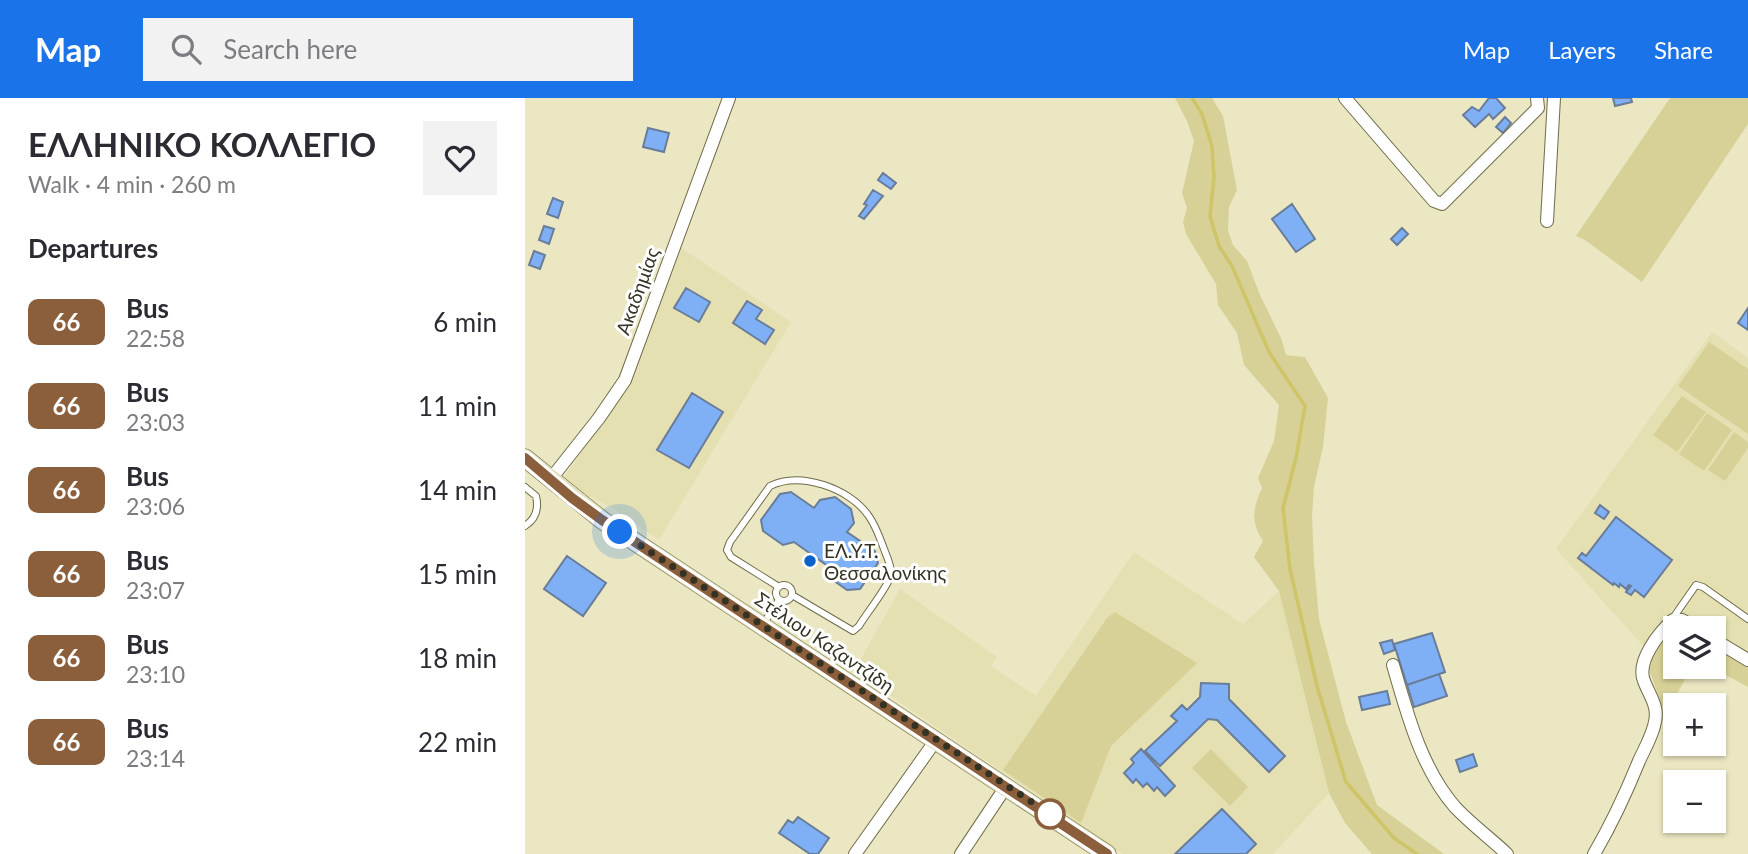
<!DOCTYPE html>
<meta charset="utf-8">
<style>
:root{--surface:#fff;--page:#f2f2f3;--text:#2b2b33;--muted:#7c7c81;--accent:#1a73e8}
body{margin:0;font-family:Lato,sans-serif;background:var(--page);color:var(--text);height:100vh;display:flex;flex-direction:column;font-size:26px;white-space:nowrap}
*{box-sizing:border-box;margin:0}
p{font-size:23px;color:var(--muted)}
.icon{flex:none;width:38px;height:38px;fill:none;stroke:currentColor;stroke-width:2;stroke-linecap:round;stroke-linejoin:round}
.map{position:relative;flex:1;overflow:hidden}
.drawer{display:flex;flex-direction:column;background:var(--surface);width:525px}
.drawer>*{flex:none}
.badge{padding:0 14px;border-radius:10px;font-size:24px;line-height:46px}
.buttons{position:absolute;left:1138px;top:518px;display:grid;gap:14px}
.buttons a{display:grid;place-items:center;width:63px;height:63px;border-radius:0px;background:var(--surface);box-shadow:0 2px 5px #0004;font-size:35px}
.you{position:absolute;width:35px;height:35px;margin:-18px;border:5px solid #fff;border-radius:50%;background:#1a73e8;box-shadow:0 0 0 10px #1a73e833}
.map>.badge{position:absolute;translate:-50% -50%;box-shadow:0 0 0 4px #fff}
h2{padding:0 28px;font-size:26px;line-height:63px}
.round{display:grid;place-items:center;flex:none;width:74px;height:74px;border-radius:0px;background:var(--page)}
.headline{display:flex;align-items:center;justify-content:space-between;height:119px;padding:0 28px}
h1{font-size:33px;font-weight:700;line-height:52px}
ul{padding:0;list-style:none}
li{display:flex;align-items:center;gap:21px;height:84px;padding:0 28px}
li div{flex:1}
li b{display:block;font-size:26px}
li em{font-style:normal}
li .badge{min-width:77px;font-weight:700;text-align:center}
header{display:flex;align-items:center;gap:42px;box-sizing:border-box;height:98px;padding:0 35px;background:var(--accent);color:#fff}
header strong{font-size:33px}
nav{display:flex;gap:38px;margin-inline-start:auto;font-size:24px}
.search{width:490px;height:63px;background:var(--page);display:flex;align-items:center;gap:18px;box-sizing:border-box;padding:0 24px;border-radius:0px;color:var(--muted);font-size:26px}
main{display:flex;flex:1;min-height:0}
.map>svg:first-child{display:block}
.built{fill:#e4e0b2}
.green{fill:#d7d197}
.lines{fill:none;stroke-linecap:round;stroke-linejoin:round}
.stream{stroke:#cec468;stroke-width:3.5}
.building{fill:#7fb0f5;stroke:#697c99;stroke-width:2}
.lane-casing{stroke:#6f6c4a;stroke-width:8}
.street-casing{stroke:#6f6c4a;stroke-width:14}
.secondary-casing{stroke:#6f6c4a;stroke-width:19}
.lane{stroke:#fff;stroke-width:6}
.street{stroke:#fff;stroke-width:12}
.secondary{stroke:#e1debc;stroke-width:18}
.line-casing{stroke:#fff;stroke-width:16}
.line{stroke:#8b5e3c;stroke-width:10}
.walk{stroke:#333223;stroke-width:7;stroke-dasharray:0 12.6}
.poi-dot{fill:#0a63cd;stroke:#fff;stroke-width:2.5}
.stop-dot{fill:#fff;stroke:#8b5e3c;stroke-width:3.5}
.labels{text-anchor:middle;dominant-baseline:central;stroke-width:6;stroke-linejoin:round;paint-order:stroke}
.street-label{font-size:19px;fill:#333223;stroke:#fff}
.poi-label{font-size:19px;fill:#333223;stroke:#fff;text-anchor:start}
</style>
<header>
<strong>Map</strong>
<div class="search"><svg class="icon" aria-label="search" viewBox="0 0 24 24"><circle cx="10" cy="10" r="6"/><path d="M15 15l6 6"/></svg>Search here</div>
<nav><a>Map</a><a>Layers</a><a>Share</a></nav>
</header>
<main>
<section class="drawer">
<div class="headline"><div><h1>ΕΛΛΗΝΙΚΟ ΚΟΛΛΕΓΙΟ</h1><p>Walk · 4 min · 260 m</p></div><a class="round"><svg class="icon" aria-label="heart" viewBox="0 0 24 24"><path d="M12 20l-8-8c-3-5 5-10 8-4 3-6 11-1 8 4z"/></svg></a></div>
<h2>Departures</h2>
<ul>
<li><span class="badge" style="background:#8b5e3c;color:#fff">66</span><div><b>Bus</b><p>22:58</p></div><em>6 min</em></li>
<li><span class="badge" style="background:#8b5e3c;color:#fff">66</span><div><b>Bus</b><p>23:03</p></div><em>11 min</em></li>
<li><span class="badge" style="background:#8b5e3c;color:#fff">66</span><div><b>Bus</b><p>23:06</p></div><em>14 min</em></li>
<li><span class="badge" style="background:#8b5e3c;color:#fff">66</span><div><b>Bus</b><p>23:07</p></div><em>15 min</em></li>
<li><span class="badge" style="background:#8b5e3c;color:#fff">66</span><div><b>Bus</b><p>23:10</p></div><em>18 min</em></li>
<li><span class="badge" style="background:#8b5e3c;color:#fff">66</span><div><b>Bus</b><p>23:14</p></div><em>22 min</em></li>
</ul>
</section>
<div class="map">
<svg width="1223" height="756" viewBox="0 0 1223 756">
<rect width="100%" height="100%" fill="#ebe7c2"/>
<path class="built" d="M155,149L266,224L134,442L87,410L36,383L108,282Z
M1187,234L1223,260V556L1188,534V530H1182L1149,510L1121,551L1031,451Z
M609,454L718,526L754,493L804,695L748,756H598L329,573L375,491L472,559L466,568L511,598Z"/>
<path class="green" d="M650,0H687L698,18L712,92L704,109L703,133L708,147L722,163L735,197L756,240L761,257L780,259L803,300L798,349L789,389L787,418L789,464L794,521L821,624L852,707L919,756H847L820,725L804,695L754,493L729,459L738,443C725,423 728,410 737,390L733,380L749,343L754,307L719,267L712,235L693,207L691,186L661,136L658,124L662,110L657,95L669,43L662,23Z
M1145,0H1223V26L1117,184L1060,142L1051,138Z
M1184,244L1223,271V336L1153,288Z
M1157,298L1181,314L1152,354L1128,337Z
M1182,315L1207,332L1179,373L1154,356Z
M1209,334L1223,344V350L1200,383L1183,372Z
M590,514L672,565L586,648L556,725L478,672L582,520Z
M1153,526L1165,530H1150V569H1167L1137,623L1138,610L1122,566L1148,528Z
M1188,546L1223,569V589L1186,569H1188Z
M686,651L723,689L705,708L667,670Z"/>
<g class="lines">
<path class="stream" d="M667,0L677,16L687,48L689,80L685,118L694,148L707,168L744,254L780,308L771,360L758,410L765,471L792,588L821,684L869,740L892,756"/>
</g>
<path class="building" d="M964,0H971L980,10L968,21L964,16L950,29L938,17L947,9L954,13Z
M1088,0H1106L1107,4L1090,8Z
M980,19L986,25L978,35L971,29Z
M123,30L144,35L139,54L118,49Z
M358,75L371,85L366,91L353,82Z
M348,92L358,98L339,121L334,118L342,107L339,106Z
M28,100L38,104L33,120L22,116Z
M767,106L790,141L771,154L747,121Z
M19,128L29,131L24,146L14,142Z
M877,130L883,136L872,147L866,141Z
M9,153L20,157L15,171L4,167Z
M161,190L185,204L174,224L149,210Z
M222,203L237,212L231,221L249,232L240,246L208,225Z
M1223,210V232L1213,225Z
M167,295L198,314L164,370L132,352Z
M266,394L289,410L295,402L310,399L326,411L329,425L322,434L350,453L353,465L335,491L322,492L305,480L304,469L269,444L258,447L238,433L236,422L255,396Z
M1075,407L1084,414L1079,421L1070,415Z
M1091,419L1147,462L1119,499L1110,492L1106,497L1101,494L1106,488L1104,487L1101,491L1095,486L1094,489L1089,485L1088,487L1053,460L1057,455L1061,458Z
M42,458L81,485L58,518L19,491Z
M907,535L920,574L882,587L869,546Z
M867,542L870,552L859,556L855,545Z
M914,576L922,598L889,609L882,587Z
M676,585L704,586V601L760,658L744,674L692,622L683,621L635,668L620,653L652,623L646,618L657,607L662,612L675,599Z
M862,593L865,606L837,612L834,599Z
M616,651L650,688L640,698L632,689L629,693L622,685L618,689L611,681L608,685L599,675L609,665L606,661Z
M948,656L952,668L935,674L931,662Z
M697,711L731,746L721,756H650Z
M273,719L304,740L293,756H285L254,735L263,722L268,725Z"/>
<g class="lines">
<defs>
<path id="lane" d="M0,389L11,398C14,411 11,421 0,428
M251 495a8 8 0 1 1 16 0a8 8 0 1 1-16 0Z
M254,489L206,459L202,452L205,444L245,388C275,373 324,390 343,417C350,426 355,440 359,451C362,459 367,469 366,477C363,489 341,516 334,528L328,533L267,497
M1148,520L1171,487L1178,489L1223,521
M239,525L254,502"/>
<path id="street" d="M820,0L909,103L917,106L1013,10L1012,0
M1022,123L1029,0
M25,382L74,320L100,282L204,0
M1188,541L1223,562
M868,567C882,615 896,670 930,709C946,726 965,740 982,756
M330,756L411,642
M436,756L482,687
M1069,756C1086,727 1101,695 1114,663C1119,652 1126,640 1129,628C1135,609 1125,599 1119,583C1111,563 1134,535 1148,522H1157L1171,530"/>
<path id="secondary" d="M0,360L77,422L582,756"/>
</defs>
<use href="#lane" class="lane-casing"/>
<use href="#street" class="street-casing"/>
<use href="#secondary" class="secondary-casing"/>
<use href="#lane" class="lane"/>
<use href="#street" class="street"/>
<use href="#secondary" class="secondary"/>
</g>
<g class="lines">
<defs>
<path id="line" d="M0,360L47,400L77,422L582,756"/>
</defs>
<use href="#line" class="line-casing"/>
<use href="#line" class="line"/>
<path class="walk" d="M95,434L525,716"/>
</g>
<circle class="poi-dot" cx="285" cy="463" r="7"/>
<circle class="stop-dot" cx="525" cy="716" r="14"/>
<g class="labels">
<g class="street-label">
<text transform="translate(112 193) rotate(-70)">Ακαδημίας</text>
<text transform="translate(300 544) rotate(34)">Στέλιου Καζαντζίδη</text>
</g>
<g class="poi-label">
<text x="299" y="452">ΕΛ.Υ.Τ.<tspan x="299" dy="22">Θεσσαλονίκης</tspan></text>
</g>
</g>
</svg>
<div class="buttons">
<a><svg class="icon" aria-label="layers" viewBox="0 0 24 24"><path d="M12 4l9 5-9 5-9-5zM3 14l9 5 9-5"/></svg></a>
<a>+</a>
<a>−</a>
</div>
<div class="you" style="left:95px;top:434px"></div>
</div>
</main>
